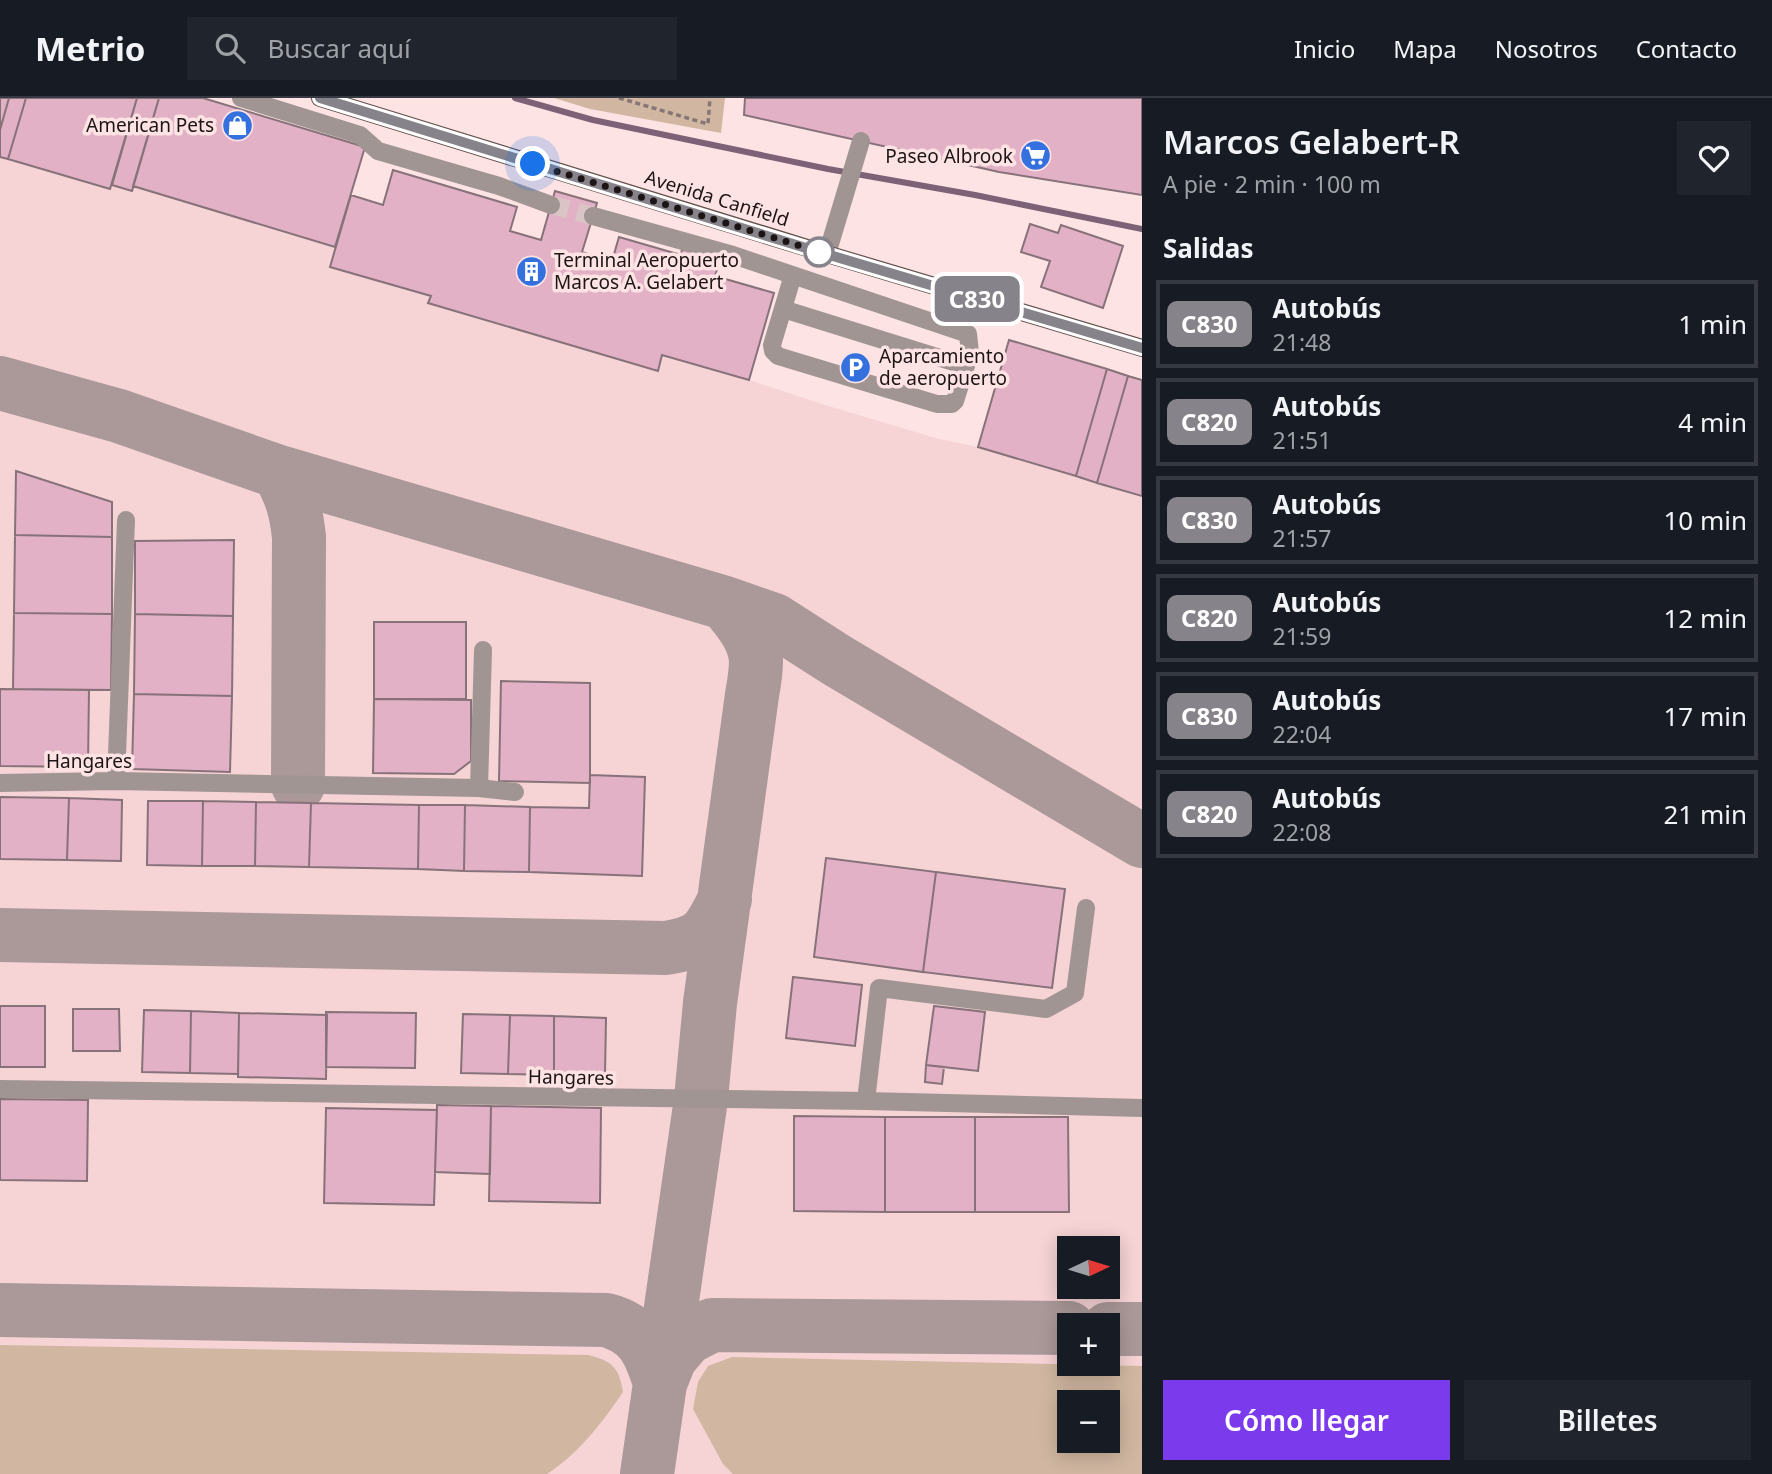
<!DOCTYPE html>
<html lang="es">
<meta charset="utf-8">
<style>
:root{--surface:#171b24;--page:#20242c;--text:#f1f3f6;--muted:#9ea1a6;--line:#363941;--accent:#7c3aed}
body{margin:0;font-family:"Noto Sans",sans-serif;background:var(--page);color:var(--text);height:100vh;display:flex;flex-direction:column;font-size:26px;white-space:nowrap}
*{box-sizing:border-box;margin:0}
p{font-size:23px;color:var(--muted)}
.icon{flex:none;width:38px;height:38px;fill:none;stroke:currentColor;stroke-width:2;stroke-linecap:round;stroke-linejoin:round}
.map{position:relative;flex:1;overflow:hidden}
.details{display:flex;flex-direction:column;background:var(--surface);width:630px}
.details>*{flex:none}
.badge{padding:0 14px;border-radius:10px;font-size:24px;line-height:46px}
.needle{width:46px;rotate:86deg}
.buttons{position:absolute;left:1057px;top:1138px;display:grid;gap:14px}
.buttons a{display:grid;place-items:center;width:63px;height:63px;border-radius:0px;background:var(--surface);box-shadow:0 4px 18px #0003;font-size:35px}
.you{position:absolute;width:35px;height:35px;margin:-18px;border:5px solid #fff;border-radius:50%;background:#1a73e8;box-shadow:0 0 0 10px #1a73e833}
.map>.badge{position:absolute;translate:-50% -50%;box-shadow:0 0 0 4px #fff}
h2{padding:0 21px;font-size:26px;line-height:63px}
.round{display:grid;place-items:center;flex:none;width:74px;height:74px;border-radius:0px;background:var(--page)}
.overview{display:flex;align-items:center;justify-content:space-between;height:119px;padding:0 21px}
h1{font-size:33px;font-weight:600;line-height:52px}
.cta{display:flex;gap:14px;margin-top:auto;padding:14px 21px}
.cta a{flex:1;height:80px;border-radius:0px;background:var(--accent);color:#fff;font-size:28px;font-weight:600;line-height:80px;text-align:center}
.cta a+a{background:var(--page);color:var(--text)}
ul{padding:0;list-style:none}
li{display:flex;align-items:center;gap:21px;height:88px;margin:0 14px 10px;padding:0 7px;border:4px solid var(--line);border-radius:0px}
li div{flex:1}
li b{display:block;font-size:26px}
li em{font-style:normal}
li .badge{min-width:77px;font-weight:700;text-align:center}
header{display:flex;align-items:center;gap:42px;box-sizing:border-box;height:98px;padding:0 35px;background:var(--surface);border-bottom:2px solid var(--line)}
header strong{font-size:33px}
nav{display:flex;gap:38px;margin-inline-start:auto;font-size:24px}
.search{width:490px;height:63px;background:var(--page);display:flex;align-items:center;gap:18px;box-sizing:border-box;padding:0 24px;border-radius:0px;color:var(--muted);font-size:26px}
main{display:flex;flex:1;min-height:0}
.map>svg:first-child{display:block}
.built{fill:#f6d3d5;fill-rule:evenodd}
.green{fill:#d1b7a1;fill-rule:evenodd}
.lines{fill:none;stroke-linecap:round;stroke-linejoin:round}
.stream{stroke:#7c6177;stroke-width:6}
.taxiway{stroke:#ab9898;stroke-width:54}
.building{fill:#e2b1c5;stroke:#87727a;stroke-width:2}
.minor-tunnel{stroke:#dbc4c5;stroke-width:18;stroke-dasharray:18 9;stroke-linecap:butt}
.path{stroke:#877677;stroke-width:3.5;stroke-dasharray:5 3.5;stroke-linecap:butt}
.minor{stroke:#a09592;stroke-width:18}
.major{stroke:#62514c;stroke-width:18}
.line-casing{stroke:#fff;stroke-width:16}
.line{stroke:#87838a;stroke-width:10}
.walk{stroke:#1d1515;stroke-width:7;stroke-dasharray:0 12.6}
.stop-dot{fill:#fff;stroke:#87838a;stroke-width:3.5}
.labels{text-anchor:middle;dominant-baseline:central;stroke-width:7;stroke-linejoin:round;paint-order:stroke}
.poi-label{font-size:19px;fill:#1d1515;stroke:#fde3e4;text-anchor:end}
.street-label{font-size:19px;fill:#1d1515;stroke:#fde3e4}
</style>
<header>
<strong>Metrio</strong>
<div class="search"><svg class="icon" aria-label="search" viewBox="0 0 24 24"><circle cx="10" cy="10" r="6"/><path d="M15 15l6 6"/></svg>Buscar aquí</div>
<nav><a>Inicio</a><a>Mapa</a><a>Nosotros</a><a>Contacto</a></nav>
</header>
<main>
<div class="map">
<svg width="1142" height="1376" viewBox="0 0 1142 1376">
<rect width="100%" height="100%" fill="#fde3e4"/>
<path class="built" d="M0,0H203L365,49L351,97L383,106L393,72L517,109L510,133L541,142L555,93L597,105L583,154L612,163L681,157L682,151L720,162L716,178L774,195L749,282L825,307L939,341L978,349L1009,242L1142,282V1376H0ZM1069,1150H1108V1188H1069ZM1069,1227H1108V1265H1069ZM1069,1304H1108V1342H1069Z"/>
<path class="green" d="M554,0H725L721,35L590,11Z
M0,1247L588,1257C612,1263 619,1269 623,1294C602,1325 579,1355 547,1376H0Z
M732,1259L1142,1268V1376H733L723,1366L693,1311L698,1284L708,1268ZM1069,1304H1108V1342H1069Z"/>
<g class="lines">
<path class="stream" d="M515,0L593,22L828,71L975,97L1142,131"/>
<path class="taxiway" d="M0,285L119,318L279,374L725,505L774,522L838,563L1142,743
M279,374C292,399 296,411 299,439L298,687
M0,837L666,850C705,843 708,835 725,801
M0,1212L606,1222C641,1231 650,1253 660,1285
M1108,1231H1142
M661,1283L670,1260L687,1240L712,1227L1069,1230
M647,1376L701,1001L710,905L752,597C754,586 756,574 756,563C755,540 739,522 725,505"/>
</g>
<path class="building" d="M0,0H9L0,32Z
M9,0H26L8,61L0,59V32Z
M26,0H137L110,91L8,61Z
M137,0H159L132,93L112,87Z
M159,0H203L365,49L335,149L133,88Z
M745,0H1142V97L999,74L744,17Z
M393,72L517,109L510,133L541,142L555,93L597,105L582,154L612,163L619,139L681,157L682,151L720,162L715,178L774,195L749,282L662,257L658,273L428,205L431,198L330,169L351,97L383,107Z
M1030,126L1058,135L1061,127L1123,148L1103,210L1041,189L1050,163L1021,154Z
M1009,242L1107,271L1076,378L978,349Z
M1107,271L1128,278L1097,385L1076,378Z
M1128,278L1142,282V398L1097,385Z
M16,373L112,404V439L15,437Z
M15,437L112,439V516L14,515Z
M234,442L233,518L135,516V443Z
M14,515L112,516L111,592L13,591Z
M135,516L233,518L232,598L134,596Z
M374,524H466V601H374Z
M501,583L590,585V685L499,683Z
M0,591L89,592L88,669L0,668Z
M134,596L232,598L230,674L132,671Z
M374,601L471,602V663L454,676L373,675Z
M590,677L645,679L642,778L529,774L530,709L589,710Z
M0,699L69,700L67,762L0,761Z
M69,700L122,702L121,763L67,762Z
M148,703H203L202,768L147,767Z
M203,703L256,704L255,768H202Z
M256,704L311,705L309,769L255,768Z
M311,705L419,707L418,771L309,769Z
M419,707H465L464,773L418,771Z
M465,707L530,709L529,774L464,773Z
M826,760L936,774L923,874L814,859Z
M936,774L1065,791L1052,890L923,874Z
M793,879L862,887L855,948L786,940Z
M0,908H45V969H0Z
M934,908L985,914L978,973L926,967Z
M73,911H119L120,953H73Z
M144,912L191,913L190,975L142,974Z
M191,913L239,915L238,976L190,975Z
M326,914L416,915L415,970L326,969Z
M239,915L327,917L326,981L238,979Z
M463,916L510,917L508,976L461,975Z
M510,917L554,918V977L508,976Z
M554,918L606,920L605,977H554Z
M926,967L944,969L942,986L925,984Z
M0,1001L88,1002L87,1083L0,1082Z
M437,1007L491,1008L490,1076L435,1074Z
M491,1008L601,1010L600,1105L489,1103Z
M326,1010L437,1012L434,1107L324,1105Z
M794,1018L885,1019V1114L794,1113Z
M885,1019H975V1114H885Z
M975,1019H1068L1069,1114H975Z"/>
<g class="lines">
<path class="minor-tunnel" d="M551,107L593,118"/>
<path class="path" d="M619,0L708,26L710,0"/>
<path class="minor" d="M241,0L360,37L378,53L499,88L551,107
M593,118L733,157L968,236L970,255L955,303L952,306H937L778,258L773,253L772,247L793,177
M827,156L861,43
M783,211L966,268
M116,683L126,422
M0,685L116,683L479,690L515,694
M479,690L483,552
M0,991L866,1003L1142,1010
M866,1003L879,890L1046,911L1075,895L1086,810"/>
<path class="major" d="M320,0L827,156L1142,250"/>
</g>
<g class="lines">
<defs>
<path id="line" d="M320,0L806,150L1142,250"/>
</defs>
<use href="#line" class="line-casing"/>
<use href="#line" class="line"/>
<path class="walk" d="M533,66L827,156L819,154"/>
</g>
<defs>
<symbol id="shop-disc" viewBox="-11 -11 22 22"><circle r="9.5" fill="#3471df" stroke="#fde3e4"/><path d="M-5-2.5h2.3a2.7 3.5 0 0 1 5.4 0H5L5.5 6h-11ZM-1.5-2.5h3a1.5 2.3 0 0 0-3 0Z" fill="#fff"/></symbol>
<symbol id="supermarket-disc" viewBox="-11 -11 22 22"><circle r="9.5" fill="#3471df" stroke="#fde3e4"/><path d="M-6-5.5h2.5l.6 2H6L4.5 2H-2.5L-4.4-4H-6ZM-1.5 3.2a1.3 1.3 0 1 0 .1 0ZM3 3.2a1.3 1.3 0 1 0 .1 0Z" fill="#fff"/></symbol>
<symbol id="building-disc" viewBox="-11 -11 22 22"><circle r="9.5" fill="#3471df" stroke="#fde3e4"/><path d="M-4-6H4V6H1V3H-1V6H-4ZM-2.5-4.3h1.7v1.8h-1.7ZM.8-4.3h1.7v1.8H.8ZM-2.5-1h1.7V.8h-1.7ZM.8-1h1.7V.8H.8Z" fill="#fff"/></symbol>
<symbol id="parking-disc" viewBox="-11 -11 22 22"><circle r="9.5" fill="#3471df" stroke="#fde3e4"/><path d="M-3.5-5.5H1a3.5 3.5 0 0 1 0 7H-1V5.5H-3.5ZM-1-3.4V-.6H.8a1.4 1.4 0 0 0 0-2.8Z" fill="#fff"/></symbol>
</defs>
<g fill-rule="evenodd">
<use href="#shop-disc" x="220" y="10" width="35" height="35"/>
<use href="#supermarket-disc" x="1018" y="40" width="35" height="35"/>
<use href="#building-disc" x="514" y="156" width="35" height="35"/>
<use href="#parking-disc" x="838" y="252" width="35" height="35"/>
</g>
<circle class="stop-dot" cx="819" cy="154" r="14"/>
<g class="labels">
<g class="poi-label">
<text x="214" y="27">American Pets</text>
<text x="1013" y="58">Paseo Albrook</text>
<text x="554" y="162" text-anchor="start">Terminal Aeropuerto<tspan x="554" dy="22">Marcos A. Gelabert</tspan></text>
<text x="879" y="258" text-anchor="start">Aparcamiento<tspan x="879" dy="22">de aeropuerto</tspan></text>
</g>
<g class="street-label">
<text transform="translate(717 100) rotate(17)">Avenida Canfield</text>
<text x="89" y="663">Hangares</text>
<text transform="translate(571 979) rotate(1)">Hangares</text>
</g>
</g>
</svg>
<div class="buttons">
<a><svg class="needle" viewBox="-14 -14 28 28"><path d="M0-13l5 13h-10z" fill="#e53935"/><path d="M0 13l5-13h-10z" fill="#9ea1a6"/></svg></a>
<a>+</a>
<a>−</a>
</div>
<div class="you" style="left:533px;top:66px"></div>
<b class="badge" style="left:977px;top:201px;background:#87838a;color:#fff">C830</b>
</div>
<section class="details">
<div class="overview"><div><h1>Marcos Gelabert-R</h1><p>A pie · 2 min · 100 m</p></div><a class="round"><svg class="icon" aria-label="heart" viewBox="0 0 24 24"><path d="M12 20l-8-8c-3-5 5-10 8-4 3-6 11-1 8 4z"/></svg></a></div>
<h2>Salidas</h2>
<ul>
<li><span class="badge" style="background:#87838a;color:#fff">C830</span><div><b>Autobús</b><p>21:48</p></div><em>1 min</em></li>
<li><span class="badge" style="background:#87838a;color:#fff">C820</span><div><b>Autobús</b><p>21:51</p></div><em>4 min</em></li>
<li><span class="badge" style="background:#87838a;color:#fff">C830</span><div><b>Autobús</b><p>21:57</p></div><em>10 min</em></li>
<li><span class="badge" style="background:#87838a;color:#fff">C820</span><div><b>Autobús</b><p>21:59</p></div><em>12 min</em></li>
<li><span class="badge" style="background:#87838a;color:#fff">C830</span><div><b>Autobús</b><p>22:04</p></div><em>17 min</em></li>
<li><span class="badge" style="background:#87838a;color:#fff">C820</span><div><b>Autobús</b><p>22:08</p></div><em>21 min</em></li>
</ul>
<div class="cta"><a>Cómo llegar</a><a>Billetes</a></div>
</section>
</main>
